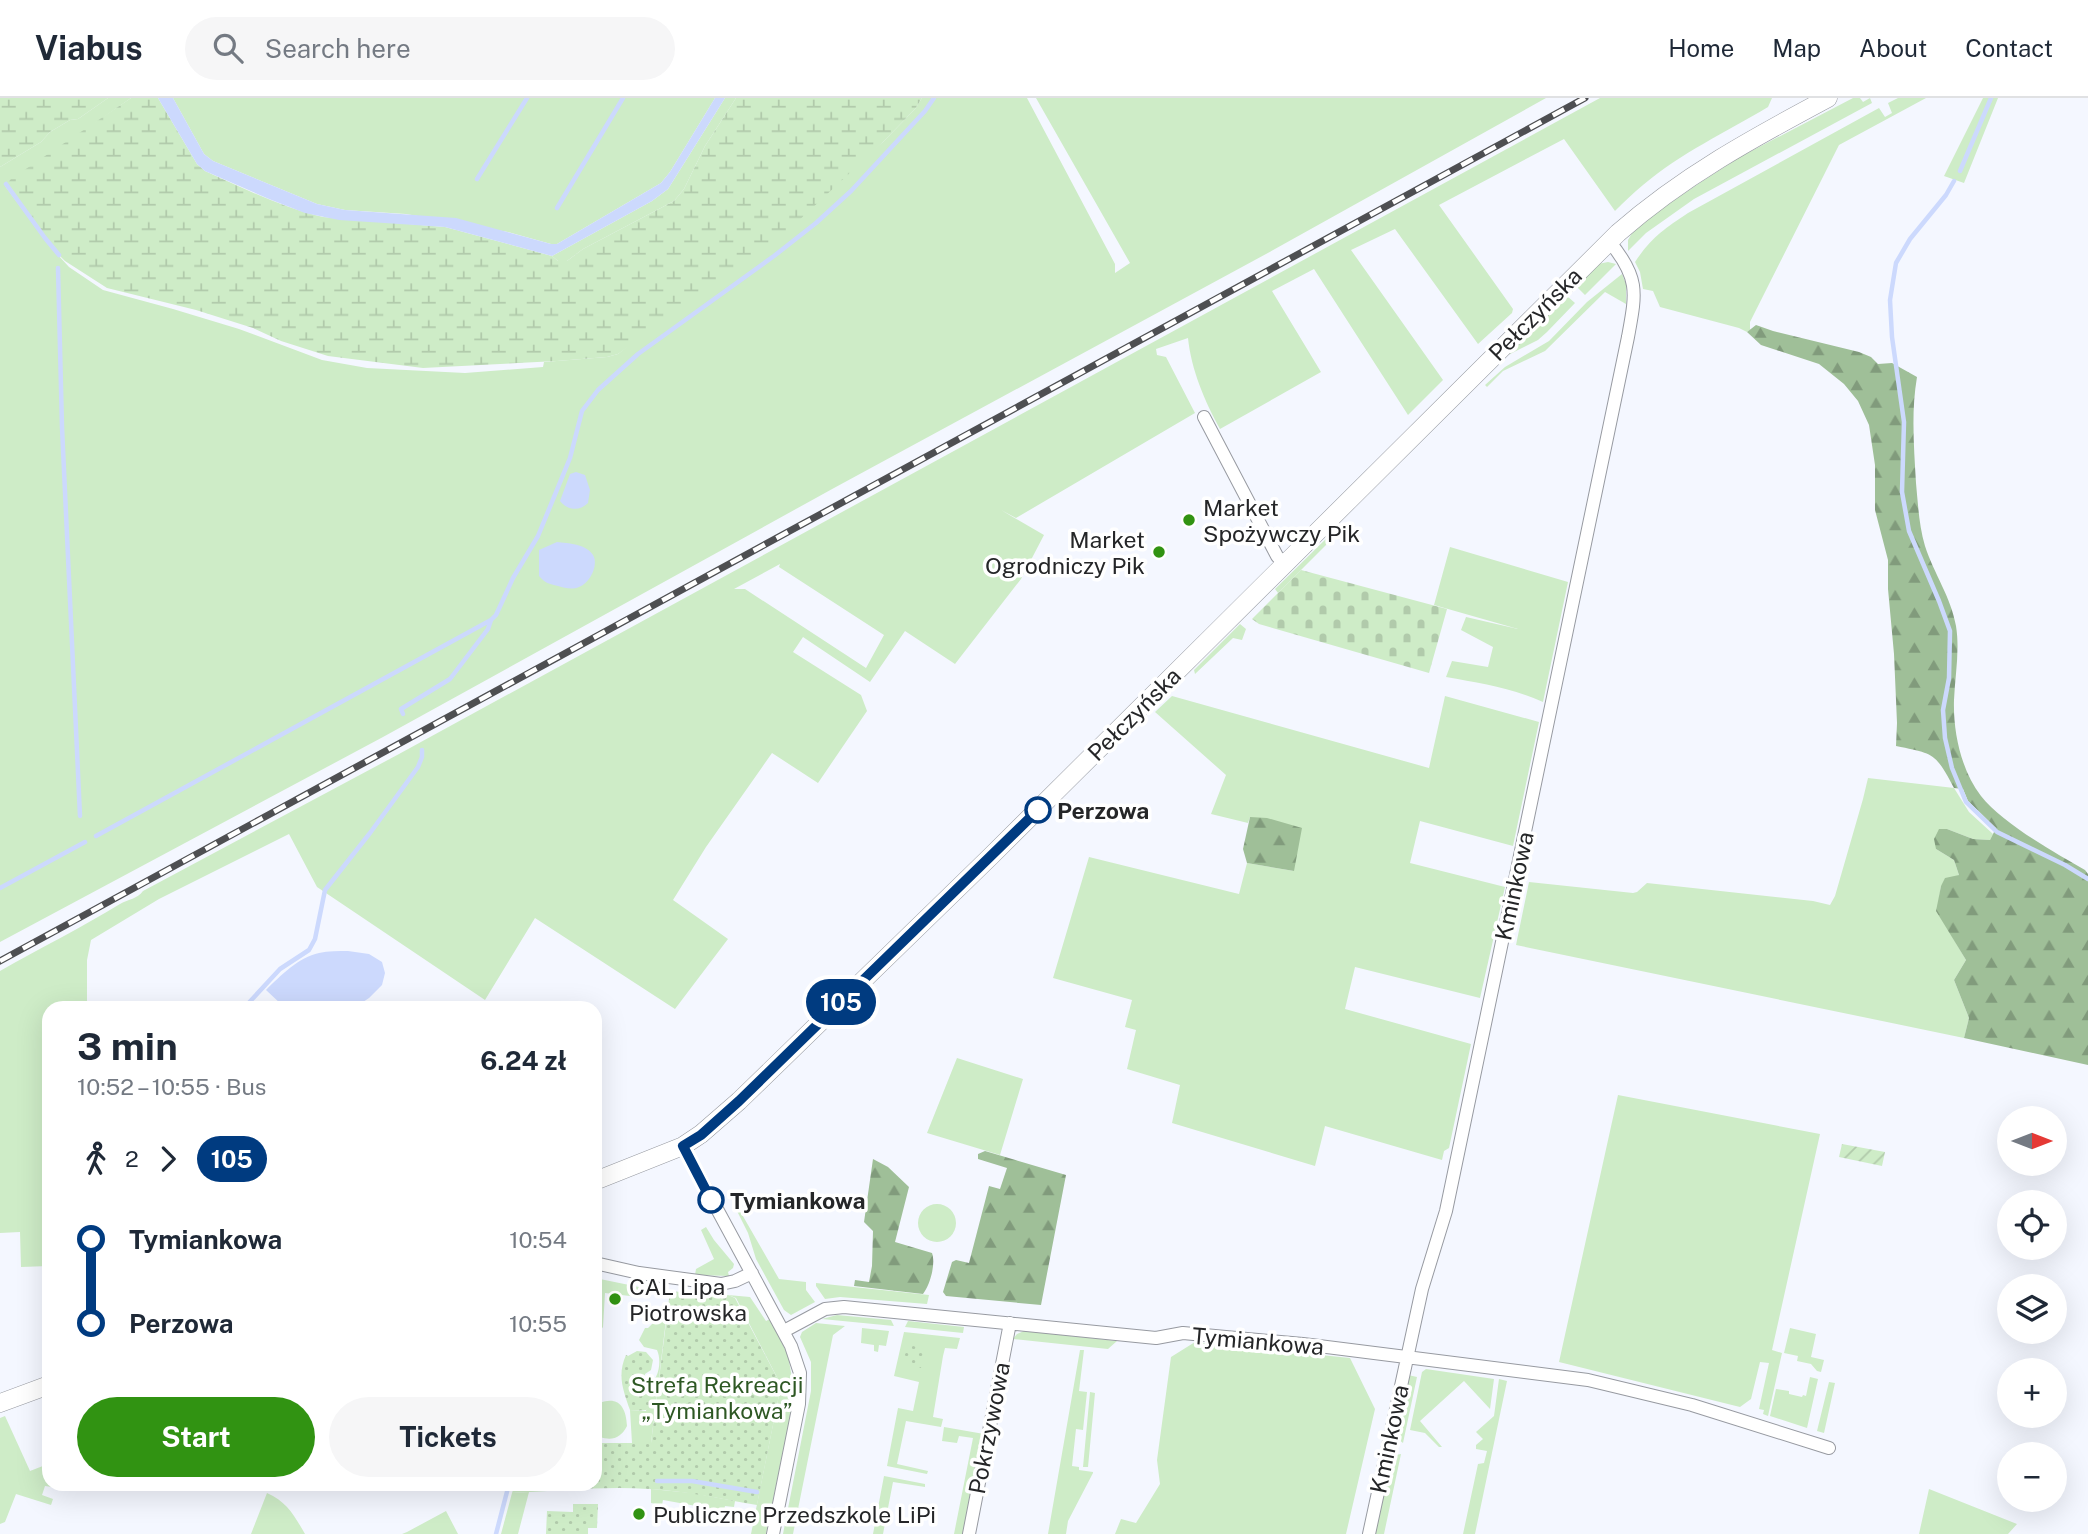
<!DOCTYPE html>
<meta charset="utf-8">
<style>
:root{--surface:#fff;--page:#f6f6f7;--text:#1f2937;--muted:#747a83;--line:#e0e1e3;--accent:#319312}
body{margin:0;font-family:"Public Sans",sans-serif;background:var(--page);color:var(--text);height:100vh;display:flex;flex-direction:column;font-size:26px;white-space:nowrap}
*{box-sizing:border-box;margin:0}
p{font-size:23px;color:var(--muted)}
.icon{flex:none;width:38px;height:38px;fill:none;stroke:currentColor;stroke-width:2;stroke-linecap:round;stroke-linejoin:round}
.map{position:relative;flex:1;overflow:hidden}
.details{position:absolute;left:42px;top:903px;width:560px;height:490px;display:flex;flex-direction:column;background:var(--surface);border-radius:21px;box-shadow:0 7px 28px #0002}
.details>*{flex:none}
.badge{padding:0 14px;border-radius:23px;font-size:24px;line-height:46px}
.needle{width:46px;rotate:90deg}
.controls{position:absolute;left:1997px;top:1008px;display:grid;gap:14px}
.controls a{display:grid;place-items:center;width:70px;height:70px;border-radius:50%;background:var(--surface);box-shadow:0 7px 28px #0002;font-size:35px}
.map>.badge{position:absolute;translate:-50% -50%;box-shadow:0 0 0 4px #fff}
.legs{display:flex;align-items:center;gap:10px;height:77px;padding:0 35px;font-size:23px}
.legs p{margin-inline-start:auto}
.overview{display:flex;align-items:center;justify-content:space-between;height:119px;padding:0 35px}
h1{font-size:38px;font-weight:700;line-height:52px}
.cta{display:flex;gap:14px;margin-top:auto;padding:14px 35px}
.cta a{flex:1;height:80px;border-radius:42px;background:var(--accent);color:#fff;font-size:28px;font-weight:700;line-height:80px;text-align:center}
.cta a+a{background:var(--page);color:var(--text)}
ul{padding:0 35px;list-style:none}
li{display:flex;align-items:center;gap:24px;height:84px;font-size:26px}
li i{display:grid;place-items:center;width:10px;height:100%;margin:0 9px;background:currentColor}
li i::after{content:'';width:18px;height:18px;margin:-9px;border:5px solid;border-radius:50%;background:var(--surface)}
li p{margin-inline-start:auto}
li:first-child i{background:linear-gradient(#0000 50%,currentColor 0)}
li:last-child i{background:linear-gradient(currentColor 50%,#0000 0)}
header{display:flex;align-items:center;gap:42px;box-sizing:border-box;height:98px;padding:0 35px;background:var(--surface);border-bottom:2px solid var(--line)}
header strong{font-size:33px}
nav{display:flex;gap:38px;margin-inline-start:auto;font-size:24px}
.search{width:490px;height:63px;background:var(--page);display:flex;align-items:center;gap:18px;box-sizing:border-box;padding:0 24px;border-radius:38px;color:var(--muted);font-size:26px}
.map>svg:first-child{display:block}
.grass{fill:#ceecc7;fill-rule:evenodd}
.forest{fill:url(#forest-firs)}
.wetland{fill:url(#wetland-marsh)}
.cemetery{fill:url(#cemetery-stones)}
.park{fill:url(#park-dots)}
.garden{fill:url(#garden-furrows)}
.water{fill:#ccd9fd}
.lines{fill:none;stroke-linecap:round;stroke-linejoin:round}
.stream{stroke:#ccd9fd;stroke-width:4.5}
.minor-casing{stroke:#979aa1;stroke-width:14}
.secondary-casing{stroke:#979aa1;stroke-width:19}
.minor{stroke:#fff;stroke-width:12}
.secondary{stroke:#fff;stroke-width:18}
.rail-casing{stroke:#4e4f52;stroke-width:7}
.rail{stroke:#fff;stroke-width:4.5;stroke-dasharray:13;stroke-linecap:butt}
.line-1-casing{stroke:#fff;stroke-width:16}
.line-1{stroke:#003b80;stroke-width:10}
.poi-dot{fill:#319312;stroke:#fff;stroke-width:2.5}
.stop-1-dot{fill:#fff;stroke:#003b80;stroke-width:3.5}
.labels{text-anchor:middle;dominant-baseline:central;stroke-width:7;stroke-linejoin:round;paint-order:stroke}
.street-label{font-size:23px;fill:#252628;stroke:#fff}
.poi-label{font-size:23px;fill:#252628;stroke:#fff;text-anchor:start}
.stop-label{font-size:23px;font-weight:bold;fill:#252628;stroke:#fff;text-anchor:start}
.park-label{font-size:23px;fill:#2e5824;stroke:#fff}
</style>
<header>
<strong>Viabus</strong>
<div class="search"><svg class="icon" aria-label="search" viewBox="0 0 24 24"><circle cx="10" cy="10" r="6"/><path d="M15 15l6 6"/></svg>Search here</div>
<nav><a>Home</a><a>Map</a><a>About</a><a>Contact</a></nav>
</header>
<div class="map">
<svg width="2088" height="1436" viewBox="0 0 2088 1436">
<defs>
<pattern id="forest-firs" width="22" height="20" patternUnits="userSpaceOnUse" patternTransform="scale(1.75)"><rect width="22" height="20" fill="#9fbf98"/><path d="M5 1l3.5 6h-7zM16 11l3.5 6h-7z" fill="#819b7c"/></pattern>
<pattern id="wetland-marsh" width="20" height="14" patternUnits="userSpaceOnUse" patternTransform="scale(1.75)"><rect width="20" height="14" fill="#ceecc7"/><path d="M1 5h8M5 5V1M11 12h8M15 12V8" fill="none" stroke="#b1caab"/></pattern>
<pattern id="cemetery-stones" width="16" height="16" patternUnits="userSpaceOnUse" patternTransform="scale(1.75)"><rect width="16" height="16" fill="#ceecc7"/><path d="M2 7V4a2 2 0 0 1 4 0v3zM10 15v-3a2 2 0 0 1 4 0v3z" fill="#b1caab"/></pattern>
<pattern id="park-dots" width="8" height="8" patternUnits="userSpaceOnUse" patternTransform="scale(1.75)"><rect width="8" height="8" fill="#ceecc7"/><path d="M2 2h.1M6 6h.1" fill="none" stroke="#b1caab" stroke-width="1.8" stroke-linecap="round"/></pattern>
<pattern id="garden-furrows" width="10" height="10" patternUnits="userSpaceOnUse" patternTransform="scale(1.75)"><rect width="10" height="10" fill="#ceecc7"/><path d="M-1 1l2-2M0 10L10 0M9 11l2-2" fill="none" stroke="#b1caab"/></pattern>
</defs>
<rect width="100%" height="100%" fill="#f4f7ff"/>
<path class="grass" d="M108,0H131L5,88L48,146L69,169L103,192L173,211L239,231L322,262L367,270L465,275L543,269L544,264L607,259L618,256L883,44L915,11L922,0H1027L1115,166V175L1130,165L1036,0H1546L1266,156L834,390L383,639L0,844V69L41,44L50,34L70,22L78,21Z
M173,0H715L670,74L661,85L557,146H551L508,134L406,116L345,112L317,106L213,63L204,56Z
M725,0H736L705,48L684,91L674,103L583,151L567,163H558L552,158L652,103L668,91Z
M1600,0H1772L1768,9C1726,34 1681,55 1643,87C1633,95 1624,104 1615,113L1564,41L1439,107L1513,211L1512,215L1478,246L1395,131L1351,152L1443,282L1408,317L1314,171L1272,193L1321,274L1220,331C1205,304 1191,271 1188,240L1156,251L1157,257L1166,259L1195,315L1016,420L1001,412L1044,437L1021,481L955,566L905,533L870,584L803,539L793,554L861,597L867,613L818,685L772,655L706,749L673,802L728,841L675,911L535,820L485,902L317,789L289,736L159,801L91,842L87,862V910H49V1168L21,1169L20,1134L0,1135V873C40,850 81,830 120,806C129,801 137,801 143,793L399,656ZM780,466L779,469L884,537L866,570L745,491H734Z
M1853,0H1860L1863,4L1870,0L1872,5L1694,101L1646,135L1628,153V142L1636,128L1701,84L1740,59Z
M1898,0H1926L1839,47L1750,224V232L1747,234L1739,230L1660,209L1653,193L1643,191L1640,174L1635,164C1651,140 1664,131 1688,115L1879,10L1885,19L1892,15L1888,5Z
M1983,0H1998L1964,85L1944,78Z
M1608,164L1616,166L1585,197L1576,188L1598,166Z
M1622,176L1626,186V206L1605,194L1545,253L1503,273L1487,289L1485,287L1505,269L1549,243L1587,204Z
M1567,198L1575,205L1547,234L1538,242L1506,258Z
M1340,427L1343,430L1278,495L1275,491Z
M1450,449L1568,484L1543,604C1512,590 1480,585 1446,579L1452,563L1488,569L1493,549L1461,532L1466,519L1518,531L1434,507Z
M1240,526L1246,531L1242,542L1233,540L1195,576L1194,572Z
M1172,598L1429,670L1445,598L1539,624L1513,748L1420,723L1410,765L1505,789L1480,900L1355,869L1345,911L1471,946L1449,1050L1444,1053L1442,1062L1325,1028L1315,1068L1172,1025L1180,987L1127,971L1136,932L1125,929L1132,902L1053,880L1089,759L1239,796L1247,765L1294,773L1250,719L1248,725L1211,716L1226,677L1155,614Z
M1868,680L1954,690L1969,714L1993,736L1990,742L1973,741L1947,731L1936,751L1954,762L1959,777L1941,788L1937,813L1966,862L1954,882L1969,920L1964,940L1516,847L1529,784L1633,795L1637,794L1647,785L1813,803L1830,807L1835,798L1863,701Z
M957,960L1023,981L1000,1057L927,1035Z
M1618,997L1820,1036L1772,1252L1782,1255L1768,1318L1763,1316L1764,1312L1759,1311L1769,1265L1760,1264L1751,1301L1740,1309L1559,1264Z
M918 1125a19 19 0 1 1 38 0a19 19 0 1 1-38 0Z
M736,1106L779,1181L806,1184V1192L815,1204L791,1217L784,1212L756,1161L748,1135L734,1107Z
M706,1129L714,1142L734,1166L733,1170L728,1174L729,1178L695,1177L696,1171L714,1161L701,1132Z
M595,1180L639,1189L638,1199L605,1195L603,1229L600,1233L596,1232L595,1230V1195H597V1190L595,1189Z
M816,1185L929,1197L927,1206L840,1199L825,1201L816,1188Z
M728,1197L750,1199L766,1223L770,1221L788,1257L793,1286L791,1315L766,1436H751L781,1287L736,1200Z
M837,1217L891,1222L894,1228L822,1221Z
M655,1219L661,1222H666L651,1345H632L630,1312L646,1313L651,1293L647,1287C659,1283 662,1263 657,1252L644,1249L639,1242L645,1230H648L653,1225Z
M908,1223L964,1229L963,1235L905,1229Z
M816,1225L845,1228L833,1237L793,1436H783L811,1293V1264L800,1239L802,1234Z
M862,1230L889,1233L886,1248L879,1247L878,1254L874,1253V1247L861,1245Z
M1790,1230L1816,1236L1811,1259L1824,1262L1821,1274L1817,1273L1811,1266L1797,1263L1798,1258L1784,1255Z
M1024,1233L1117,1243L1108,1251L1013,1241L1017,1236Z
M904,1234L960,1240L957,1251L945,1250L943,1258L933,1319L943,1321L941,1329L906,1323L897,1366L928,1373L927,1376L887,1368L898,1310L913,1313L919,1284L894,1278Z
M1195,1244L1350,1260L1375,1311L1346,1436H1115L1121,1421L1136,1425L1160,1386L1157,1362L1171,1259Z
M1080,1252H1084L1079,1293L1087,1294L1083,1332L1076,1331L1072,1368L1079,1369V1372L1093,1374V1375L1068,1423L1066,1436H1048Z
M1426,1271L1494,1281L1490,1311L1464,1283L1420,1323L1442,1349H1439L1425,1335L1410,1332L1422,1274Z
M1408,1277L1417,1279L1403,1345L1398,1341L1396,1334Z
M1810,1279L1818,1281L1807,1330L1770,1318L1776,1291L1789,1293V1296L1802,1299L1803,1297L1806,1298Z
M599,1280L597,1306C618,1297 626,1308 627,1328C621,1340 612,1343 600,1339L597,1341L598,1345H595V1281Z
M1499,1281L1507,1283L1475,1436H1463L1478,1366L1484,1365L1487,1353L1476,1351V1347L1483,1341L1476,1334L1494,1318Z
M1829,1284L1835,1285L1824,1335L1817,1333Z
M1090,1294L1095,1295L1088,1369H1083Z
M5,1318L30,1373L48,1366L49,1386H57L59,1390L45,1388L42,1397L53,1401L51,1407L16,1396L5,1424L0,1426V1320Z
M944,1329L984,1336L965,1436H954L973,1340L959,1338L957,1345L942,1343Z
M1401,1356L1384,1436H1375L1391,1361L1396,1357Z
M884,1378L925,1386V1389L893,1384L883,1436H873Z
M651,1391L692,1395L735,1403L734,1409L725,1408L724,1413L663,1402L662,1407L651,1405Z
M1929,1391L2017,1426L2008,1436H1919Z
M529,1394L518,1436H501L512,1395Z
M267,1395C287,1404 294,1417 305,1436H251Z
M446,1413L458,1436H402L407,1434Z"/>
<path class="forest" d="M1756,227L1773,233L1859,254L1871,259L1878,266L1892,265L1917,279C1911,314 1914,350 1916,385C1918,406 1919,428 1925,448C1934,476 1951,499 1956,528C1960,553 1955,577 1954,602C1953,634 1961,672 1981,698C2002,725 2055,755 2085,772L2088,776V967L1964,940L1969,920L1954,882L1966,862L1936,813L1941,788L1945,780L1959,777L1954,762L1936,751L1934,741L1939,731H1947L1973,741L1990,742L1996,730L1968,703L1963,691L1954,690C1935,654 1934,656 1896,648L1897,625L1894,556L1888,491V462L1875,412V367L1869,327L1858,303L1844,286L1819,266L1761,247L1747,234Z
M1250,719L1267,720L1302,730L1294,773L1247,765L1243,751Z
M985,1053L1066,1077L1041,1207L946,1198L943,1194L952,1164L956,1162L969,1165L989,1088L1000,1091L1007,1070L978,1061V1056Z
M873,1061L888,1069L909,1089L895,1144L932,1155C936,1166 930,1187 923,1196L854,1188L855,1182L869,1184L872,1168L873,1133L864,1124Z"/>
<path class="wetland" d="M0,0H108L78,21L70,22L50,34L41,44L0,69Z
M131,0H158L197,66L205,73C243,90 281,109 323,119L445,129L552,158L558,163H567L583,151L674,103L684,91L705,48L736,0H922L915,11L883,44L780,140L618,256L607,259L557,263L423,270L328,258L281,243L253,230L196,212L107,190L65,163L48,146L5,88L11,81Z"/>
<path class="cemetery" d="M1301,472L1447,511L1429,575L1259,526L1252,521Z"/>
<path class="park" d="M670,1193L722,1198L728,1197L735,1200L781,1287L757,1407C721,1401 686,1393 649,1391C603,1388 557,1393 512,1395L515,1386H595V1345H651Z
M907,1247L925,1250L921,1270L903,1266Z
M637,1253L646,1254L653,1262L651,1272L645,1276C643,1292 673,1316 630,1312C623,1292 617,1277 626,1257L628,1258Z
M573,1406H598L597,1430H588V1436H546L547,1413L573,1414Z"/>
<path class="garden" d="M1842,1046L1885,1054L1882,1068L1839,1059Z"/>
<path class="water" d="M158,0H173L204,56L213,63L317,106L345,112L456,120L551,146H557L661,85L670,74L715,0H725L668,91L652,103L552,158L445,129L339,122L305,115L269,101L205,73L197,66Z
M576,374L585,377L590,392L588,405C579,414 567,412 560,403L570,376Z
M557,444C568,445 586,446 593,457C599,467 590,485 579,489C572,492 565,490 558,488C549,486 545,485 539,478V452Z
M348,853L369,856L382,864L385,875L382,887L369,900L354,910H289L282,907L266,892C280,878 299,859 319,855C328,853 339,853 348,853Z"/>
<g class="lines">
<path class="stream" d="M1960,73L1991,0
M477,81L527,0
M1954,83L1946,97L1910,141L1896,165L1890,202L1892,239L1904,324L1902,394L1909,433L1939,503L1950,533L1949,580L1943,612L1945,640L1952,670L1966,704L1997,734L2065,767L2088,781
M6,86L45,140L59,157
M557,110L623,0
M58,170L62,329L80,718
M403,616L401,611L450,581L488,531L491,522
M96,738L491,522L496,517L513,480L538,438L570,360L582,313L598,292L638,256L774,158L816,125L851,93L925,13L934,0
M0,790L85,744
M244,910L280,871L309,852L315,841L325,792L370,735L418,669L422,659V652
M657,1383H692L757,1394
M496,1436L509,1386"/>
<defs>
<path id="minor" d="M1204,319L1277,458L1285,467
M683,1048L791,1248L800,1275L799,1306L773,1436
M595,1165L639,1175L721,1186L735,1183L752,1175
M784,1233L825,1211L844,1209L1156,1240L1183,1235L1303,1246L1588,1282L1692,1307L1829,1350
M969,1436L1010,1225
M1369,1436L1422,1191L1446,1113L1628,239C1636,195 1640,180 1609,143"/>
<path id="secondary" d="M595,1083L683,1048L701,1036L739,1003L991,758L1618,135C1683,78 1753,40 1828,0
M0,1305L49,1287"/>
</defs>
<use href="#minor" class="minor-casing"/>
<use href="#secondary" class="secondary-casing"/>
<use href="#minor" class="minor"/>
<use href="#secondary" class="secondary"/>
<defs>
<path id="rail" d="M0,863L1585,0"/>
</defs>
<use href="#rail" class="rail-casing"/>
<use href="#rail" class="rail"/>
</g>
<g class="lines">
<defs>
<path id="line-1" d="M711,1102L683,1048L701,1037L739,1003L1038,712"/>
</defs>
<use href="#line-1" class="line-1-casing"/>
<use href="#line-1" class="line-1"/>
</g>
<g class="poi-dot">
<circle cx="1189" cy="422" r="7"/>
<circle cx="1159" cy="454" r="7"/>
<circle cx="615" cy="1201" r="7"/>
<circle cx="639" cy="1416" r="7"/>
</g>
<g class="stop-1-dot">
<circle cx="1038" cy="712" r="12"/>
<circle cx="711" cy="1102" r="12"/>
</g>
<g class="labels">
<g class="street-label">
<text transform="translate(1535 216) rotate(-45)">Pełczyńska</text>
<text transform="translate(1134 616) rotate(-45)">Pełczyńska</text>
<text transform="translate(1514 788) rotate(-78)">Kminkowa</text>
<text transform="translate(1258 1243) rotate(5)">Tymiankowa</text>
<text transform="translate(989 1330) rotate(-79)">Pokrzywowa</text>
<text transform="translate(1389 1341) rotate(-78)">Kminkowa</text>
</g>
<g class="poi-label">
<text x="1203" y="409">Market<tspan x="1203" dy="26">Spożywczy Pik</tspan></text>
<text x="1145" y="441" text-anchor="end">Market<tspan x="1145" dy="26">Ogrodniczy Pik</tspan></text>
<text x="629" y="1188">CAL Lipa<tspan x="629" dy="26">Piotrowska</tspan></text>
<text x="653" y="1416">Publiczne Przedszkole LiPi</text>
</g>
<g class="stop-label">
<text x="1057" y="712">Perzowa</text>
<text x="730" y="1102">Tymiankowa</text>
</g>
<g class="park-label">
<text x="717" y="1286">Strefa Rekreacji<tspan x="717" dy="26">„Tymiankowa”</tspan></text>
</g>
</g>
</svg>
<div class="controls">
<a><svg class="needle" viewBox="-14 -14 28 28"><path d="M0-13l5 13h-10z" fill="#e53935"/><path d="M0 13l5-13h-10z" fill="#747a83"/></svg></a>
<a><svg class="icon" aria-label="locate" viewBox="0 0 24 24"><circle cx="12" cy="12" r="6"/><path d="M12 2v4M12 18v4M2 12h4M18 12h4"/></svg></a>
<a><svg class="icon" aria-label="layers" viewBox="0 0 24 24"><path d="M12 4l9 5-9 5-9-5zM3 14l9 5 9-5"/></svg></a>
<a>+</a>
<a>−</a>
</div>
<b class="badge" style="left:841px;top:904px;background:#003b80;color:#fff">105</b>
<section class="details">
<div class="overview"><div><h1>3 min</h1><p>10:52 – 10:55 · Bus</p></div><b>6.24 zł</b></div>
<div class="legs"><svg class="icon" aria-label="walk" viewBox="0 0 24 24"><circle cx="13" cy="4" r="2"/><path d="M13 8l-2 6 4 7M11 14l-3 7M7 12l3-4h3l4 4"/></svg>2<svg class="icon" aria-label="forward" viewBox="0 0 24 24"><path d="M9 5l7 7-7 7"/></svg><b class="badge" style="background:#003b80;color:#fff">105</b></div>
<ul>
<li><i style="color:#003b80"></i><b>Tymiankowa</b><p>10:54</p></li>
<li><i style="color:#003b80"></i><b>Perzowa</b><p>10:55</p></li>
</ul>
<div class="cta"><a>Start</a><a>Tickets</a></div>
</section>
</div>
